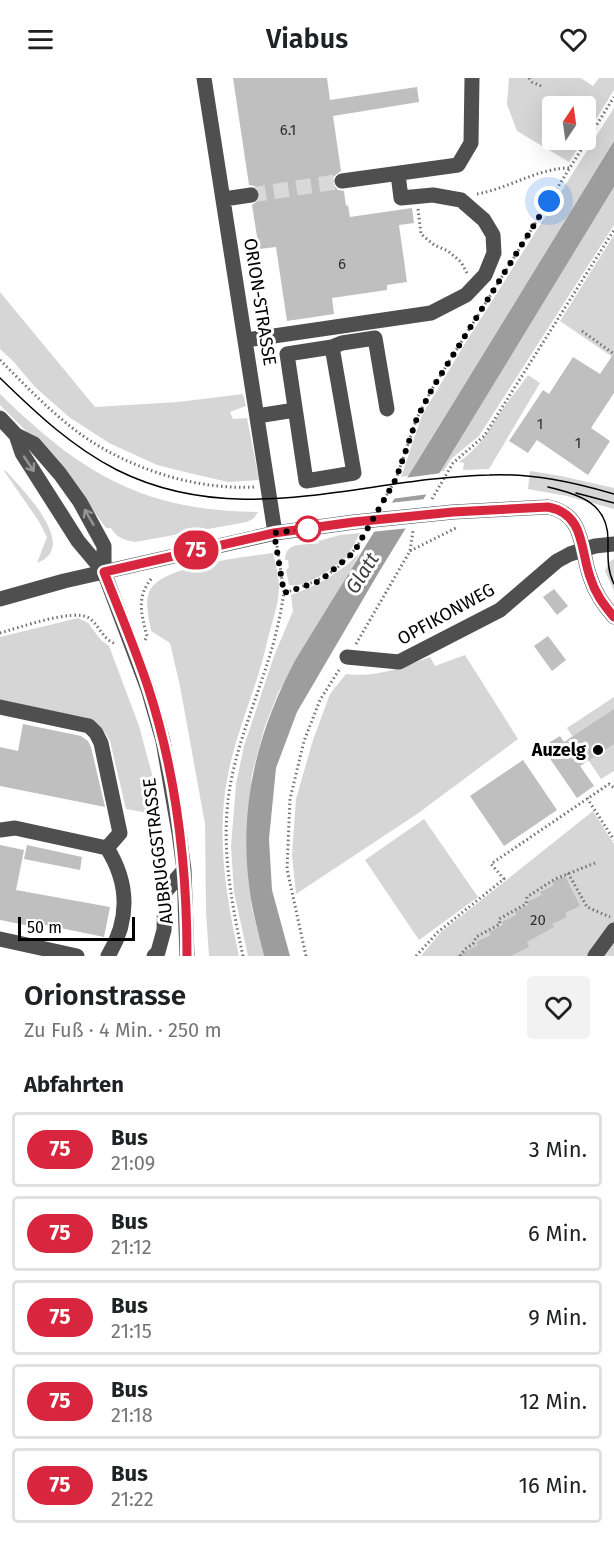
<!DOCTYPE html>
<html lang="de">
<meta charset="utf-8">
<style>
:root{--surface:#fff;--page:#f2f2f2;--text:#202124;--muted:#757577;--line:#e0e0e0}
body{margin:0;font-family:"Fira Sans",sans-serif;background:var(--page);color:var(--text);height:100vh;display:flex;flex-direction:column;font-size:22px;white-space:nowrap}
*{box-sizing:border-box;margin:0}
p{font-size:20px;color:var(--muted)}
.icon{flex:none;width:33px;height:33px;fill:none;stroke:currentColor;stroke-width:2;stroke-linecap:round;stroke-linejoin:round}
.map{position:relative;height:878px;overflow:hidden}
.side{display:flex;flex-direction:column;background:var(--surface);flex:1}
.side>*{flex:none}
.badge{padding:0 12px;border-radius:20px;font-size:21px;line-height:39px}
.needle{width:39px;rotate:13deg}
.tools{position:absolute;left:542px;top:18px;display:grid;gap:12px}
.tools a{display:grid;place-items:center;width:54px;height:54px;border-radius:6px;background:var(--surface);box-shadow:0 6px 24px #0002;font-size:30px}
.scale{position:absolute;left:18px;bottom:15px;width:117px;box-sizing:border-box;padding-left:6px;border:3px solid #000;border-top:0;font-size:16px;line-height:21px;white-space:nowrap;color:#000;-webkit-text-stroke:4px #fff;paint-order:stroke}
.you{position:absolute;width:30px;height:30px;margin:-15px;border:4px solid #fff;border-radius:50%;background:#1a73e8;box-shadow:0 0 0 9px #1a73e833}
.map>.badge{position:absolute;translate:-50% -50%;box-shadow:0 0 0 3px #fff}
h2{padding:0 24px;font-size:22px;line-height:54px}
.round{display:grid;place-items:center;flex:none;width:63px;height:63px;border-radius:6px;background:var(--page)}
.headline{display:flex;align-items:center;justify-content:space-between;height:102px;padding:0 24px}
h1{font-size:28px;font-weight:600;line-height:45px}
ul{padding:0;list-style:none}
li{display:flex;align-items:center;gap:18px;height:75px;margin:0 12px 9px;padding:0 12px;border:3px solid var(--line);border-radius:6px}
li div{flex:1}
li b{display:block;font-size:22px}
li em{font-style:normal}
li .badge{min-width:66px;font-weight:700;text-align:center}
header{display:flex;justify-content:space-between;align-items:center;height:78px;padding:0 24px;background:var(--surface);font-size:27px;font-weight:600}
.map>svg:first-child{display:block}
.green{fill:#d6d6d6}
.water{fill:#9d9d9d}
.pier{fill:#fff}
.building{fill:#bfbfbf}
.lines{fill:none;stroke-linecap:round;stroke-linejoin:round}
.minor-tunnel{stroke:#d9d9d9;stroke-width:15;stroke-dasharray:15 8;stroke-linecap:butt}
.path{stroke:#717171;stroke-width:3;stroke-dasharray:1.5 3;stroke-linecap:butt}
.minor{stroke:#4f4f4f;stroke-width:15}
.tram{stroke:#000;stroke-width:1.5}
.oneway{stroke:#959595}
.line-casing{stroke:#fff;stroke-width:14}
.line{stroke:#d7263d;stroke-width:9}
.walk{stroke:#000;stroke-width:6;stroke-dasharray:0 10.8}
.stop-dot{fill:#fff;stroke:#d7263d;stroke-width:3}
.poi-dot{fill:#000;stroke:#fff;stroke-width:2}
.labels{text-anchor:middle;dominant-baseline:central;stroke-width:6;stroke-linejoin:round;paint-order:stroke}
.number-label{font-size:15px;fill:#303030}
.street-label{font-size:18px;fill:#000;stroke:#fff}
.poi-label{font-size:18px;font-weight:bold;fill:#000;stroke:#fff;text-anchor:end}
.water-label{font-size:20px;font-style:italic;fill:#3e3e3e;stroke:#fff}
</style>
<header><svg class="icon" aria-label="menu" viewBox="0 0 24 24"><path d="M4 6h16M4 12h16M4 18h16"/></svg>Viabus<svg class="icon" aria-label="heart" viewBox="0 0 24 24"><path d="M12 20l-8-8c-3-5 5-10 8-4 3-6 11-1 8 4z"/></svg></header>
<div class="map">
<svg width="614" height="878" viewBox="0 0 614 878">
<rect width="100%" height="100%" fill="#fff"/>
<path class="green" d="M509,0H581L593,8L599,0H614V12L585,59V28H552V62H583L569,84L517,53L507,26Z
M614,30V63L415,387L446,383L614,109V147L479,358L451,381L444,393L401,399L422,337L466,264Z
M614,157V280L560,243Z
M0,214L95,329L178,324L243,316L246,328L230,334L233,341L247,340L259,402L228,404L189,395L157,387L109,365L69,339L35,309L13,283L0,271Z
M528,297L540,305L489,391L463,392L464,385L459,384C479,370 489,352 502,332C510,320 520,309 528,297Z
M0,316C81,395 142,433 258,434L254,440L247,444L135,464C124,462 117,460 111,450H106L60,387L0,327Z
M5,392C21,410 81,469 37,485L47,459L38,442L4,393Z
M530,393L561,398L614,410V431L567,418L528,411Z
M360,455C356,463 351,473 345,480C334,490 304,511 289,507L286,492L289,489L288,482H285C285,462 307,468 319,465V463L340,457Z
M273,475C276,487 279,499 279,511C278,529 272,544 268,560C259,603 240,644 230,687C215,753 225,813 239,878H209L206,834L205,746L180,608L170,565L151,553C149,540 144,524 150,512C164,487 246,479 273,475Z
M360,475L278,615L264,651L252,697L247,749L248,799L252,830L264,878H248L234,814L231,769L236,706L244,668L274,578L293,533L291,517C320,506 338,496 360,475Z
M614,481V513L605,493L609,484Z
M78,540L88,545L101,562L109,568L139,648L159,722L156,731L148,737V735L126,731L110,663C104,651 98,645 86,640L0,622V559Z
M465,577L518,661L417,736L296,816L292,777L296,721L313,662L330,616L346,596C377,600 402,589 430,579L435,588Z
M614,619V693L601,701L567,650Z
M593,733L614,766V878H421L440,855Z
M424,741L478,819L419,862L365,782Z"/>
<path class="water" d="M614,63V109L379,494L297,634L276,690L269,761L272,812L290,878H264C259,857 253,836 250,815C238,732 256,655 296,581Z"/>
<path class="pier" d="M442,395L429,416L391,421L404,400Z
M426,421L409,450L371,454L389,425Z"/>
<path class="building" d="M233,0H327L330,22L417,9L419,24L333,38L341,93L333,99L332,105L338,112L344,113L346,128L348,127L350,139L412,130L414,145L399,147L407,204L387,207V212L332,220L334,236L287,243L276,169L259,171L252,127L260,121V115L255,108L249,107Z
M614,275V315L591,350L610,363L588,397L537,362L528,375L509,363L543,312L549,316L573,279L600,296Z
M554,511L568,528L557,537L543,519Z
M548,558L566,582L552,593L534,568Z
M614,631V666L580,688L594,708L577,720L542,669L560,658L564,664Z
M23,646L81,658L88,663L91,669L105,729L0,708V669L18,673Z
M523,682L557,732L504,768L470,718Z
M0,767L24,772L16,812L110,829L104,859L41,846L40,850L0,842Z
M27,767L82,779L80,792L24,781Z
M565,798L580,828L565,835L567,839L552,846L554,849L527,864L529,869L511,878H456L478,867L476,864L491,857L489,854L503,847L502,844L516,837L515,834L528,827L527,824L542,817L540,814L554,807L552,804Z"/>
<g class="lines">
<path class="minor-tunnel" d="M251,117L342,103"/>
<path class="path" d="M529,0L532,4L541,8
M477,116C510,110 538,90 570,90
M418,131L421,156L434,167L448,173L461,184L467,195
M582,253L614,276
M0,282C28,310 56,340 89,362C137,393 198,412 255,409
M432,421L453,385L484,358L614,152
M382,425L396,401L417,340L432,311L614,19
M277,468L284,515
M410,473L456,450
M0,555C18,550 74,530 89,540C100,548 102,561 116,566
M145,562L147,558C141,536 136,517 153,499
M356,566L410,473L413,453
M587,720L614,762
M568,795L587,829L610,839
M243,878C232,828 222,775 228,723C233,676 253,631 267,586C275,563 280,539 284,515C322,502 343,493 364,457
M306,878L287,791L290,721L304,663L320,622L339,592
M416,878L438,854L504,801L491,786L609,706L614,710
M460,878L465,871L473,866L476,859L500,846L499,841L526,826L527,819L555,801L595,785"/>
<path class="minor" d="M204,0L275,455
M342,103L458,87L471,65L472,0
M224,121L251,117
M246,262L431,235L466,217L485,197L494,175L493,157L484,142L461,122L433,117L401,120L398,96
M332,269L354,395L306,403L287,276Z
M332,269L342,265L375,260L387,331
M257,338L295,332
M0,340L16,357L34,366L60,396L80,424L104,468V494
M16,357L22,375L78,463L104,494L148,611L163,663L179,755L184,792L187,878
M0,521L64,503L275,455L354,444L453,434L548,429C585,436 580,471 590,499C595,515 603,526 614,539
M347,579L399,584L500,532L557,483L570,476L595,468L614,466
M0,629L89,648L96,655L101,665L120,755L107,770
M0,752L15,750L107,770C129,805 130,842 108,878
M0,861L77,878
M154,878L158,874L164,852L165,814L184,792
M595,878L614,852"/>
<path class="tram" d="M0,300C36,335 72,369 117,392C239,453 362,400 489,397C532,395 573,404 614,416
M548,409C580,417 609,425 608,464C608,479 607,492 614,506
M576,415L614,425"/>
</g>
<defs><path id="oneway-shaft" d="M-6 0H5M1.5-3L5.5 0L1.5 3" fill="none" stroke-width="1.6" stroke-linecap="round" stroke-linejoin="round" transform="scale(1.5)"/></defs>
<g class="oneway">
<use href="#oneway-shaft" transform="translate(29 386) rotate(56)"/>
<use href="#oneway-shaft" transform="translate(89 439) rotate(-120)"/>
</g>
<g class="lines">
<defs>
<path id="line" d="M187,878C187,788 176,695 148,609C135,570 119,532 104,494L274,455L354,444L453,434L548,429C585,436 580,471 590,499C595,515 603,526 614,539"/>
</defs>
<use href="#line" class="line-casing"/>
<use href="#line" class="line"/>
<path class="walk" d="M308,451L274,455L284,515L320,503L354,474L396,401L417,340L432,311L549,123"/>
</g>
<circle class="stop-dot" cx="308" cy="451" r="12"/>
<circle class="poi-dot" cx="598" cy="672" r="6"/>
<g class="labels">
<g class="number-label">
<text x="288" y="52">6.1</text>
<text x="342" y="186">6</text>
<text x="540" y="346">1</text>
<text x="578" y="365">1</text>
<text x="538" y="842">20</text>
</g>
<g class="street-label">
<text transform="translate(260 224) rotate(81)">ORION-STRASSE</text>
<text transform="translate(446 536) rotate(-29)">OPFIKONWEG</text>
<text transform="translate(158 773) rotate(-97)">AUBRUGGSTRASSE</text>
</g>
<g class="poi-label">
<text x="586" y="672">Auzelg</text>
</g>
<g class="water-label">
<text transform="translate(362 495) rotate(-58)">Glatt</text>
</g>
</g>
</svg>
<div class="tools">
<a><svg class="needle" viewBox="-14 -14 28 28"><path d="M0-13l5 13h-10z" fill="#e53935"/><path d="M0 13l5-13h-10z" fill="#757577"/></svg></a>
</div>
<div class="scale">50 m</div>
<div class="you" style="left:549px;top:123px"></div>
<b class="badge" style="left:196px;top:472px;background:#d7263d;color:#fff">75</b>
</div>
<section class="side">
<div class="headline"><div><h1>Orionstrasse</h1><p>Zu Fuß · 4 Min. · 250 m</p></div><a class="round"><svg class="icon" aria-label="heart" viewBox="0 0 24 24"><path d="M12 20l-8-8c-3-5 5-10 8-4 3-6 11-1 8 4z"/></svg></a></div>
<h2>Abfahrten</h2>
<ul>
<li><span class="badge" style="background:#d7263d;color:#fff">75</span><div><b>Bus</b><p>21:09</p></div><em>3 Min.</em></li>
<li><span class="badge" style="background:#d7263d;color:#fff">75</span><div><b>Bus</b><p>21:12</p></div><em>6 Min.</em></li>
<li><span class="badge" style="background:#d7263d;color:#fff">75</span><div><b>Bus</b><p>21:15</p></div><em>9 Min.</em></li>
<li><span class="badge" style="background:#d7263d;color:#fff">75</span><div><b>Bus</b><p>21:18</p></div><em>12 Min.</em></li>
<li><span class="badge" style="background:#d7263d;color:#fff">75</span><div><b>Bus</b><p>21:22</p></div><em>16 Min.</em></li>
</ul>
</section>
